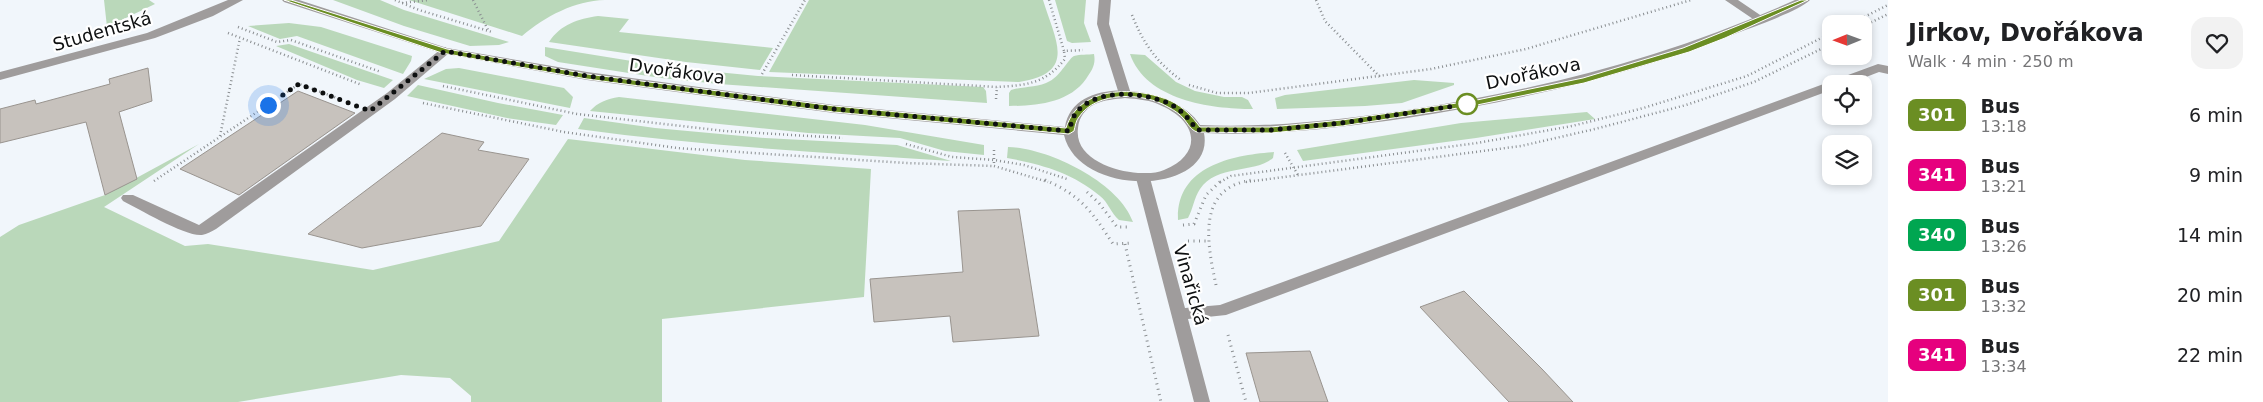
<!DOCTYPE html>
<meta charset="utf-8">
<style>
:root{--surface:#fff;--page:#f2f2f2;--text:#202124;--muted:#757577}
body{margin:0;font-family:"DejaVu Sans",sans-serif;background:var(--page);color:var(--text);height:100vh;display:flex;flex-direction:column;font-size:19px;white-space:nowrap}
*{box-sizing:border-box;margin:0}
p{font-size:16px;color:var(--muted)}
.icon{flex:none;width:28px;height:28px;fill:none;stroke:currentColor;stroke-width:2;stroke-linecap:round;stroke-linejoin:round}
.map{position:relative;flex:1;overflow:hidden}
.details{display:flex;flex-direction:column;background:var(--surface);width:375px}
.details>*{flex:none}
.badge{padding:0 10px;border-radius:8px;font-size:18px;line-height:32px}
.needle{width:32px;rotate:269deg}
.controls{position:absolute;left:1822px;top:15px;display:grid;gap:10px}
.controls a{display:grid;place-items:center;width:50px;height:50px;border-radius:10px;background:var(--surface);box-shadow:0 2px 8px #0003;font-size:25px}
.you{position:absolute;width:25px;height:25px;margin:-12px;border:4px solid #fff;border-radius:50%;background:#1a73e8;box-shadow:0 0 0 8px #1a73e833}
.map>.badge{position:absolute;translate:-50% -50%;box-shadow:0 0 0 2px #fff}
.round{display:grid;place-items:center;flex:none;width:52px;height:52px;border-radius:15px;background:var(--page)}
.head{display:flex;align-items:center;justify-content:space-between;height:85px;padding:0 20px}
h1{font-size:24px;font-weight:800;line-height:38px}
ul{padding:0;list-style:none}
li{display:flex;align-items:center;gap:15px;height:60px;padding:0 20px}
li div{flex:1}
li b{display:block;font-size:19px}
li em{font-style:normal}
li .badge{min-width:55px;font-weight:700;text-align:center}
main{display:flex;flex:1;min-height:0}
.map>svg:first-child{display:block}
.green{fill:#bad8ba}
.building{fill:#c7c2bd;stroke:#99948f}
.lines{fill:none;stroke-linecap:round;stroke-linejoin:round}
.path-far1{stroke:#8a8e91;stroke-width:2.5;stroke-dasharray:1 3;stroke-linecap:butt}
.path{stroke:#8a8e91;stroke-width:3;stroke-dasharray:1 4.5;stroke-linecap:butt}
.service{fill:#9f9c9c;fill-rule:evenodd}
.minor{fill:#9f9c9c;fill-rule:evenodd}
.tertiary{fill:#9f9c9c;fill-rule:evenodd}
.line{fill:#6b8e23;stroke:#fff}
.walk{stroke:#0d0f10;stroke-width:5;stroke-dasharray:0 9}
.stop-dot{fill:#fff;stroke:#6b8e23;stroke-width:2.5}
.labels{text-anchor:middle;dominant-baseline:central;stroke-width:4.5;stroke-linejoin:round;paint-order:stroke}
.street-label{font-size:18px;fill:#0d0f10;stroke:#fff}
</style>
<main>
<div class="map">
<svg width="1888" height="402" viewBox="0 0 1888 402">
<rect width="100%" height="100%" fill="#f1f6fb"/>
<path class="green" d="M104,0H149L155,4L107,27Z
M333,0H380L404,10L509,42L499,45L470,46L404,26Z
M409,0H605C574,1 546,16 522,36Z
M809,0H1043C1055,40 1078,73 1019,82L769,72Z
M1055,0H1086L1084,23L1091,42L1072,43L1067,41Z
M598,16L629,19L619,32L773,48L760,70L686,62L549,42C561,24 578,19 598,16Z
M289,23L321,27L412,56L411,61L403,74L297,36L280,39L248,26Z
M289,44L393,80L384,88L357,80L276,46Z
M545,47L675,68L758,76L983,87L986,91L987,103L719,84L661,78L558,62L545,56Z
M1094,54C1096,65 1092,70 1086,79C1069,103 1036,106 1009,106V93L1011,90C1024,86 1038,88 1050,81C1060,76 1070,57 1074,56C1080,54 1088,55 1094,54Z
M1130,54L1145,55L1176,82L1195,91L1224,97H1242L1248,100L1253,109C1210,109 1146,100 1130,54Z
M459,68L564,88L573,97L570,108L424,79L446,69Z
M1414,80L1454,83V85L1402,103L1365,106L1277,109L1275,98L1285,95Z
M418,85L498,103L563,115L556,125L507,118L407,96Z
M619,97L865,125L984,145V155L945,151L900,138L808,133L590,111C598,102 607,99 619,97Z
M1587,112L1595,119L1476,138L1303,161L1297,150L1461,123Z
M584,118L655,128L765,138L897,145L951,161C826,153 702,146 578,129Z
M568,139L745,160L871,169L864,297L662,319V402H471V396L450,378L401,375L238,402H0V237L19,225L105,195L199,144L104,207L185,246L208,244L373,270L499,241Z
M1008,147C1048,148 1119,182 1133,222L1119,220C1111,213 1108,202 1100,196C1073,173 1041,164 1007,158Z
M1274,152L1273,158C1255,174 1217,164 1200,189C1194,198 1193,209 1188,218L1178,220C1176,166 1232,155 1274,152Z"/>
<path class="building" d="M148,68L152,101L119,112L137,179L105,195L86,122L0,143V109L35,100L36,104L110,84L109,79Z
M298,91L355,113L239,195L180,169Z
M442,133L484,142L478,150L529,159L481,226L362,248L308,234Z
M1019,209L1039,336L953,342L950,316L874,322L870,279L963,272L958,211Z
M1464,291L1542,369L1573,402H1509L1420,307Z
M1310,351L1328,402H1260L1246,353Z"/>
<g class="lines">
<path class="path-far1" d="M395,0L419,10L492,32
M473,0L488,30
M1049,0L1064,51L1083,50
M1316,0L1325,21L1380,77
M402,3L429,0
M1132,15C1143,43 1157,63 1181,80
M1850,24L1888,5
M1864,26L1888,14
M238,27L277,42L291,40L381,72
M228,33L362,85
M762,74L805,0
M792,75L997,87C1027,85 1045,84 1065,59L1064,51
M1189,85L1217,93H1249L1431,69L1526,49L1691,0
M443,86L577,114L725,131L843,138
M996,99L997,87
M423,103L564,132L677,148L906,163L994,166
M220,136L240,38
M906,144L952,157L994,160L1024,165L1067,179
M994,150V166L1048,182
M1285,153L1298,175
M154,181L299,84L340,99
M1220,182L1231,176L1477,143L1572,126L1640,109L1747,76L1831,33
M1246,182L1521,146L1595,129L1686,105L1754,82L1831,44"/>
<path class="path" d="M1045,180C1081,195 1093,213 1113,244L1132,243
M1087,192L1099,203L1117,227H1127
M1183,225L1194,224L1206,195L1222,180
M1188,241H1210
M1125,244L1161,402
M1216,285C1207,243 1196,187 1253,180
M1228,335L1246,402"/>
<path class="service" d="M1725,0H1738L1766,19L1764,21H1756Z
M445,47L451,51L449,53L395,99L216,229C212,231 207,234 202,235C186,237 139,209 123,201L121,198L123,195H133L199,225L387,93L441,49Z"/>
<path class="minor" d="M228,0H243L213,16L155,38L0,80V72L147,33Z
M1099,0H1111L1109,24L1131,94L1129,97L1125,98L1119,94L1097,24Z
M1878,64L1888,66V74L1879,72L1848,84H1831V90L1226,315L1188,319L1210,402H1194L1136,178L1138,175L1143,173L1150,178L1185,308L1220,305Z"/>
<path class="tertiary" d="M282,0H299L447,48L587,72L834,105L1065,127C1074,71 1178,87 1200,125C1270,128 1338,120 1407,110C1541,90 1671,56 1795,0H1810C1800,10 1759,25 1745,30C1637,74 1523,100 1407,118C1339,128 1273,136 1204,133C1216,195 1079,199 1064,135L834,113L587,80L441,53L284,2ZM1125,98C1138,99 1151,100 1162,106C1198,122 1203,154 1164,170C1156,174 1146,173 1138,173C1113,171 1074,158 1078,128C1079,117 1085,109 1095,104C1104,100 1115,99 1125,98Z"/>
</g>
<path class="line" d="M284,0H291L447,49L587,74L834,106L1066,128C1079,85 1137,86 1171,101C1183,107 1192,116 1200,127H1271L1342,120L1477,100L1583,78L1683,48L1801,0H1808L1725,38L1689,52L1584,83L1477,105L1342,126L1271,133L1197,132C1191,130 1188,124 1184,119C1180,114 1174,110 1168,107C1144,92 1096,91 1079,117C1076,120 1075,127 1074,131L1069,134L834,112L587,79L442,53Z"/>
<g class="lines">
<path class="walk" d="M268,105L299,84L370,111L445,51L587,76L834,109L1069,131C1071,127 1071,120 1074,116C1092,87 1142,92 1168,103C1181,109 1189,119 1197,130H1271L1342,123L1467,104"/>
</g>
<circle class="stop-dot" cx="1467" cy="104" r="10"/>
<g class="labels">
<g class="street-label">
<text transform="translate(102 31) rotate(-16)">Studentská</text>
<text transform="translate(677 71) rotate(8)">Dvořákova</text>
<text transform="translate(1533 73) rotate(-12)">Dvořákova</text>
<text transform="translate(1191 285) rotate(74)">Vinařická</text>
</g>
</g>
</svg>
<div class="controls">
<a><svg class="needle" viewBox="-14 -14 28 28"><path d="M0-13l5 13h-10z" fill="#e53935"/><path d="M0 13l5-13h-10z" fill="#757577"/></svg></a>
<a><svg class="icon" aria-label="locate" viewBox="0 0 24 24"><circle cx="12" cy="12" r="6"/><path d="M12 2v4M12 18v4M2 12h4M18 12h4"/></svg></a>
<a><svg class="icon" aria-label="layers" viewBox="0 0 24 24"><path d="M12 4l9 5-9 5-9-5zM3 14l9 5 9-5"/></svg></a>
</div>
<div class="you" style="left:268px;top:105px"></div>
</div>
<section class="details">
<div class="head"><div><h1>Jirkov, Dvořákova</h1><p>Walk · 4 min · 250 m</p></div><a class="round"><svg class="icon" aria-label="heart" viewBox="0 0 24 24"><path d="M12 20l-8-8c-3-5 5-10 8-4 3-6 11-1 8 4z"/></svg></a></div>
<ul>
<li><span class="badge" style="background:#6b8e23;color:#fff">301</span><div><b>Bus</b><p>13:18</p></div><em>6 min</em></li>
<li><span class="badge" style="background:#e6007e;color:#fff">341</span><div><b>Bus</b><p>13:21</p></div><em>9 min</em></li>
<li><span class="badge" style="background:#00a651;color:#fff">340</span><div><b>Bus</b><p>13:26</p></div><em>14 min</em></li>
<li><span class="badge" style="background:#6b8e23;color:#fff">301</span><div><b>Bus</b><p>13:32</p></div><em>20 min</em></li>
<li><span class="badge" style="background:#e6007e;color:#fff">341</span><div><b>Bus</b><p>13:34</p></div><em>22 min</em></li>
</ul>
</section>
</main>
